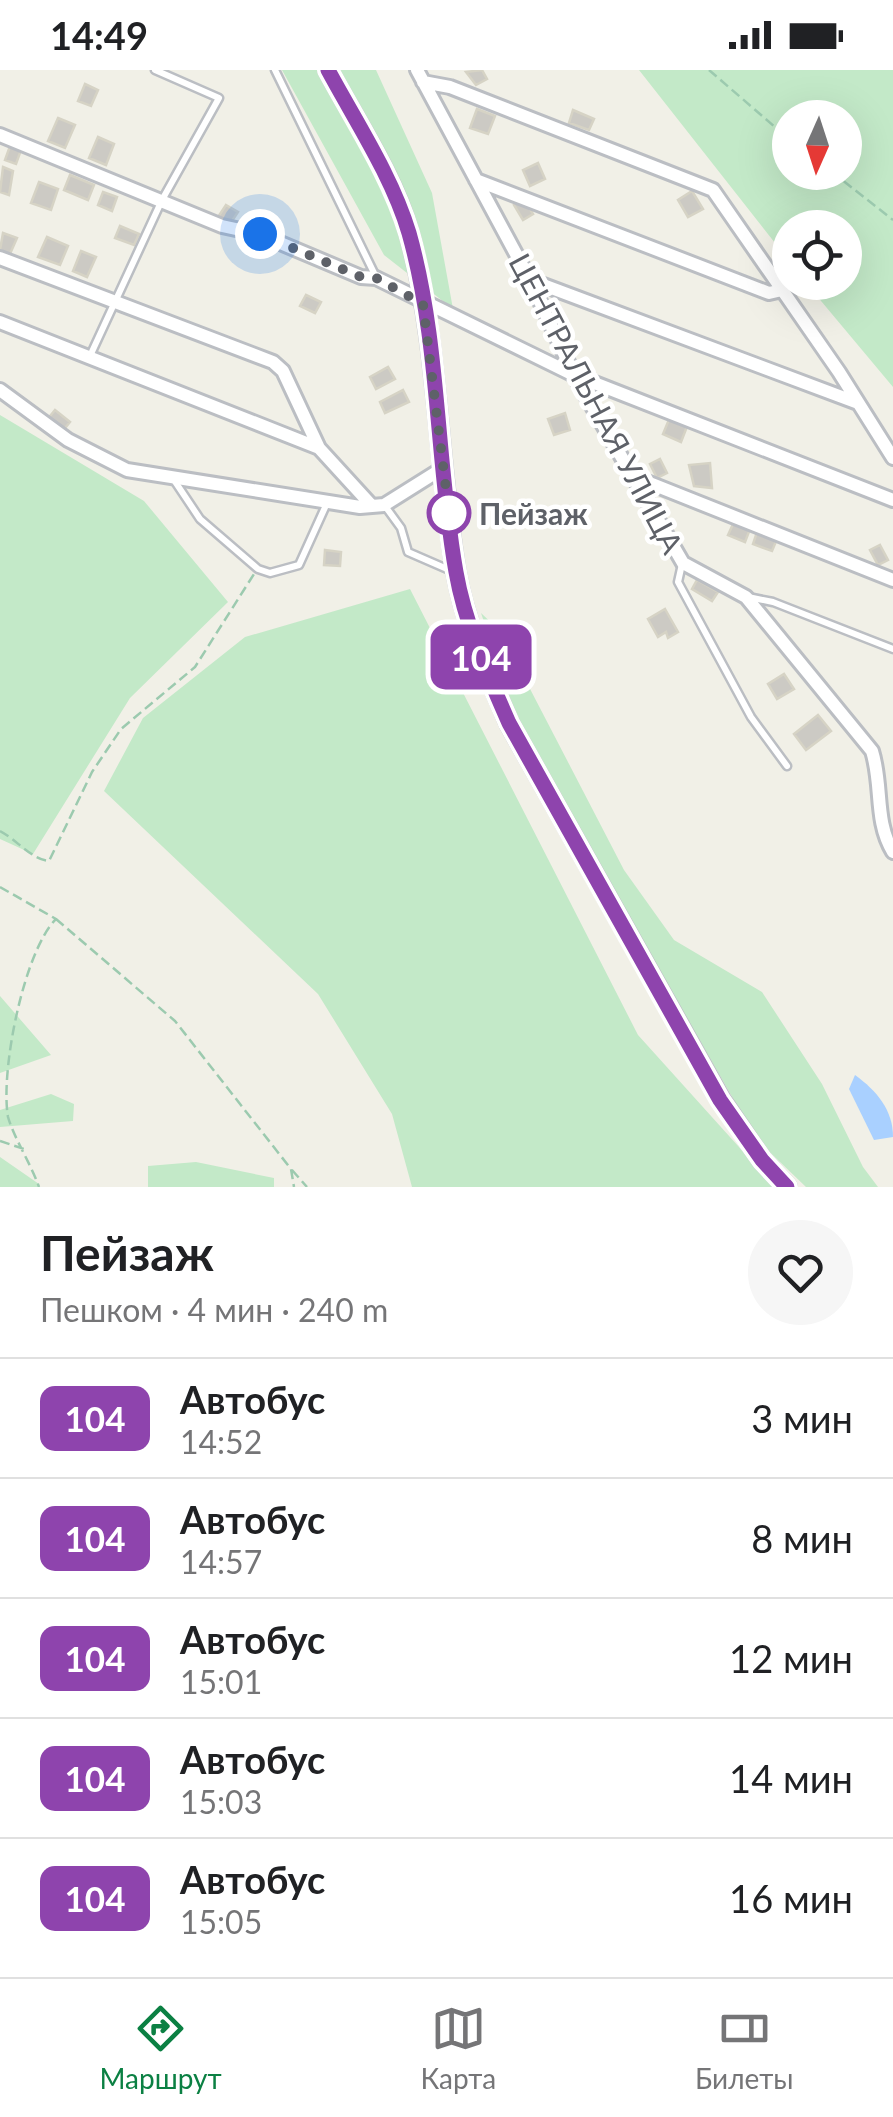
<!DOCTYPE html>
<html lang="ru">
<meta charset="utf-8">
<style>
:root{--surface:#fff;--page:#f6f6f6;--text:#202124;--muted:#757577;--line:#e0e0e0;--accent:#0b8043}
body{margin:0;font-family:Lato,sans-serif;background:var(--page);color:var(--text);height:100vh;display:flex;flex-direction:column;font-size:38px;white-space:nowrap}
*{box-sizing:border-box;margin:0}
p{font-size:32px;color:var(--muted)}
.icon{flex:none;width:55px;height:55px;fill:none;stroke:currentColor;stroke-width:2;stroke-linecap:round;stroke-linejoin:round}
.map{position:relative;height:1117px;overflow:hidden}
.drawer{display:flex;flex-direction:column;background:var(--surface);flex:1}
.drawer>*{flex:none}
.badge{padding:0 20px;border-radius:15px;font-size:35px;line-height:65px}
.needle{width:65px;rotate:183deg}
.buttons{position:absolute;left:772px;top:30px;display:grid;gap:20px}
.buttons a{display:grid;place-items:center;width:90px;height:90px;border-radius:50%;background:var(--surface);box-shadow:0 10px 40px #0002;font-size:50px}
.you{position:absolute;width:50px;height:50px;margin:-25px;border:8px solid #fff;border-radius:50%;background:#1a73e8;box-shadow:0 0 0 15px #1a73e833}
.map>.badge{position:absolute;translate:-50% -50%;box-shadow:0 0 0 5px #fff}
.round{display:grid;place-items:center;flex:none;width:105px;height:105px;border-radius:52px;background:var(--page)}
.overview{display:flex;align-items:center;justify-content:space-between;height:170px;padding:0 40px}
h1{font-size:48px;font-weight:700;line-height:75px}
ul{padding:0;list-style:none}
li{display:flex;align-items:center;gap:30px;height:120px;padding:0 40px;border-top:2px solid var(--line)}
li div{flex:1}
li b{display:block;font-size:38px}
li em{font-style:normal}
li .badge{min-width:110px;font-weight:700;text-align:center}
.status{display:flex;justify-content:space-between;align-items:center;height:70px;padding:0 50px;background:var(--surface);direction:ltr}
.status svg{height:28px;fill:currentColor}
.dock{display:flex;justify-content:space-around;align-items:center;height:140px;border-top:2px solid var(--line);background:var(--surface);font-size:28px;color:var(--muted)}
.dock a{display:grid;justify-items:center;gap:5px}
.dock .on{color:var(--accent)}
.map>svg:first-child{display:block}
.green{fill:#c3e9c8;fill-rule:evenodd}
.water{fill:#a9d0ff}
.building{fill:#cccac4;stroke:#d6d3c5;stroke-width:2.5}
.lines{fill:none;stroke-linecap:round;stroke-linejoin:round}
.service-casing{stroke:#bbbec3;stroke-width:11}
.minor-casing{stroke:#bbbec3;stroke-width:18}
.secondary-casing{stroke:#bcbfc5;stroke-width:22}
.path{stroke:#9ccaaf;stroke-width:2.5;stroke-dasharray:10 5;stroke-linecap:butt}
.service{stroke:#fff;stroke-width:6}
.minor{stroke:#fff;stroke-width:12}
.secondary{stroke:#fff;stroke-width:18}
.line-casing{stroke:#fff;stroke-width:22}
.line{stroke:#8e44ad;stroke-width:15}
.walk{stroke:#5e6168;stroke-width:10;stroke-dasharray:0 18}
.stop-dot{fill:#fff;stroke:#8e44ad;stroke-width:5}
.labels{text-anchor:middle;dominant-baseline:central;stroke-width:9;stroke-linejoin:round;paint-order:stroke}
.street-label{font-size:30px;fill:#5e6168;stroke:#fff}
.stop-label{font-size:30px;font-weight:bold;fill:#5e6168;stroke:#fff;text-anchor:start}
</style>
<div class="status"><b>14:49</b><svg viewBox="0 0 49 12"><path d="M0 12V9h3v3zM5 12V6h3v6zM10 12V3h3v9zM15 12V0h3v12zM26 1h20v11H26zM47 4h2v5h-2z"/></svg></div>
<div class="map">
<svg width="893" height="1117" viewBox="0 0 893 1117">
<rect width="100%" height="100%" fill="#f1f0e7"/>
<path class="green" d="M282,0H376L432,123L453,239L384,185Z
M639,0H893V317L806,213L845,212V158H790V192ZM790,48H845V102H790Z
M0,345L144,431L228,532L130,628L33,784L0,769Z
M410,519L638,965L775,1117H412L392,1044L318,924L104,721L143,648L245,567Z
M481,543L500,561L624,800L674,870L762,922L822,1014L863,1097L878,1117H806L757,1070L522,663Z
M0,926L51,985L0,1003Z
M51,1024L74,1034L73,1051L0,1057V1040Z
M0,1087L39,1114L40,1117H0Z
M196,1092L274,1108V1117H148V1096Z"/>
<path class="water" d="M855,1005C877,1021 893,1040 893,1067L874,1070L849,1019Z"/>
<path class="building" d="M482,0L487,9L476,15L466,2Z
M85,14L98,20L91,36L78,31Z
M477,39L495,46L488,64L470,58Z
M573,40L594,49L589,60L569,53Z
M58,48L75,55L65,78L48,71Z
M98,67L114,74L106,95L89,88Z
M10,76L21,80L16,94L5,90Z
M538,93L545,109L530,116L523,100Z
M3,97L13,101L9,125L0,122Z
M70,105L94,115L88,130L64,120Z
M39,112L58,119L51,140L31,133Z
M692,121L703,139L688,147L678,130Z
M103,122L117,127L112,141L98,135Z
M524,129L533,144L523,150L514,135Z
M226,135L238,142L230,154L218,147Z
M120,156L139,164L134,175L115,168Z
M3,163L17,168L10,184L0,180Z
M47,167L68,176L60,195L38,187Z
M81,181L96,187L87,207L73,201Z
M306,225L321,232L315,243L300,236Z
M388,297L395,309L376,319L370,307Z
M403,320L409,332L385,343L380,332Z
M55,340L70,352L61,363L46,351Z
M565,343L570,360L554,365L548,349Z
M670,347L688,354L681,372L663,364Z
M660,389L667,403L657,408L650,394Z
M710,393L712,418L694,416L689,395Z
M734,452L750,459L745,472L728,465Z
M757,462L777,469L772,481L753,474Z
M880,475L888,490L878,495L870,480Z
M325,480L341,482L340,496L324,495Z
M697,510L718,522L712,531L692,519Z
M665,539L678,562L668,568L666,562L658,567L648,549Z
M784,604L794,619L777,629L768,614Z
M818,645L831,661L806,680L794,664Z"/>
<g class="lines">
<defs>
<path id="service" d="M275,0L376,207
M90,286L162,130L219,28L155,0
M172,407L200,449L258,499L270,503L299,495L327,433
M385,436L401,458L408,482L454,502
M682,494L678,512L751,647L787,696
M748,527L773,532L893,579"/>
<path id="minor" d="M417,0L530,210L574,305L683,493L746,527L872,681C883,716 874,750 893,782
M423,12L450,17L713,120L839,302L893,388
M0,65L222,156L259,164L361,207L376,208L574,305L893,430
M476,110L769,223L782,220
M0,188L273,292L283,301L319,378
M530,210L858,333
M0,252L319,378L372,436
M0,320L68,370L127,400L360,437L384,435L443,398
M637,408L893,510"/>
<path id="secondary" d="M328,0C356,52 393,106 409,163C439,273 437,391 456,502C465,554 488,604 509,653L721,1030L762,1090L787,1117"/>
</defs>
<use href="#service" class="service-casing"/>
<use href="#minor" class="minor-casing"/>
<use href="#secondary" class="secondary-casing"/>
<path class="path" d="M709,0L790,70
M832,102L893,150
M0,761C17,770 31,789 49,791L92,702L121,659L195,597L254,504
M0,817L56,849C24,881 0,1001 8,1047C14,1068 31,1094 39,1117
M56,849L175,951L291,1099L294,1117
M0,1071L24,1079
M292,1100L307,1117"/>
<use href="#service" class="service"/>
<use href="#minor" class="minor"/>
<use href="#secondary" class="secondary"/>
</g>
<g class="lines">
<defs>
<path id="line" d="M328,0C356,52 392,106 409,163C440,273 436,391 456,502C465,554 488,605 509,653L720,1030L762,1090L787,1117"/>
</defs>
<use href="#line" class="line-casing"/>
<use href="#line" class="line"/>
<path class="walk" d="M260,164L361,207L376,208L423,234L449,443"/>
</g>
<circle class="stop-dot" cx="449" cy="443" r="20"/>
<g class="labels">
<g class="street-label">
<text transform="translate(597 333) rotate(62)">ЦЕНТРАЛЬНАЯ УЛИЦА</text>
</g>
<g class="stop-label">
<text x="479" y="443">Пейзаж</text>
</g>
</g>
</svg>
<div class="buttons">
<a><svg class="needle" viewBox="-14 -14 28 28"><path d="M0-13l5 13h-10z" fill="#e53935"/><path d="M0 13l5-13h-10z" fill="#757577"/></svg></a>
<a><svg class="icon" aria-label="locate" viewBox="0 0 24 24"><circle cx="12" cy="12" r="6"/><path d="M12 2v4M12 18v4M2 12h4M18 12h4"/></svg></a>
</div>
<div class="you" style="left:260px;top:164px"></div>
<b class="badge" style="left:481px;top:587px;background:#8e44ad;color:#fff">104</b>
</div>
<section class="drawer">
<div class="overview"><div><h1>Пейзаж</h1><p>Пешком · 4 мин · 240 m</p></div><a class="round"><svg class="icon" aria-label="heart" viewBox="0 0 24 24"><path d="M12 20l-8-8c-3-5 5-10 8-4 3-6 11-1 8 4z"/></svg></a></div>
<ul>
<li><span class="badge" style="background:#8e44ad;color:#fff">104</span><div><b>Автобус</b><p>14:52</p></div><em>3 мин</em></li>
<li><span class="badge" style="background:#8e44ad;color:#fff">104</span><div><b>Автобус</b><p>14:57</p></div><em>8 мин</em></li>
<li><span class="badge" style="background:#8e44ad;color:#fff">104</span><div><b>Автобус</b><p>15:01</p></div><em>12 мин</em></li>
<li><span class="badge" style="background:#8e44ad;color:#fff">104</span><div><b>Автобус</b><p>15:03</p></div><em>14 мин</em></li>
<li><span class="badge" style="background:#8e44ad;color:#fff">104</span><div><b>Автобус</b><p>15:05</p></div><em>16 мин</em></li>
</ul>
</section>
<nav class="dock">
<a class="on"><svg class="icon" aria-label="directions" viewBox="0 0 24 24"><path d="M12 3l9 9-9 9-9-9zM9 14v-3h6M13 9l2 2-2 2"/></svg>Маршрут</a>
<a><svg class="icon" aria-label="map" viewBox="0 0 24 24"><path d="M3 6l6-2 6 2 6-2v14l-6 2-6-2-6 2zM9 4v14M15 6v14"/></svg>Карта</a>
<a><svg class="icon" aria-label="tickets" viewBox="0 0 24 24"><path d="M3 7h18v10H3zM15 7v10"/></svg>Билеты</a>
</nav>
